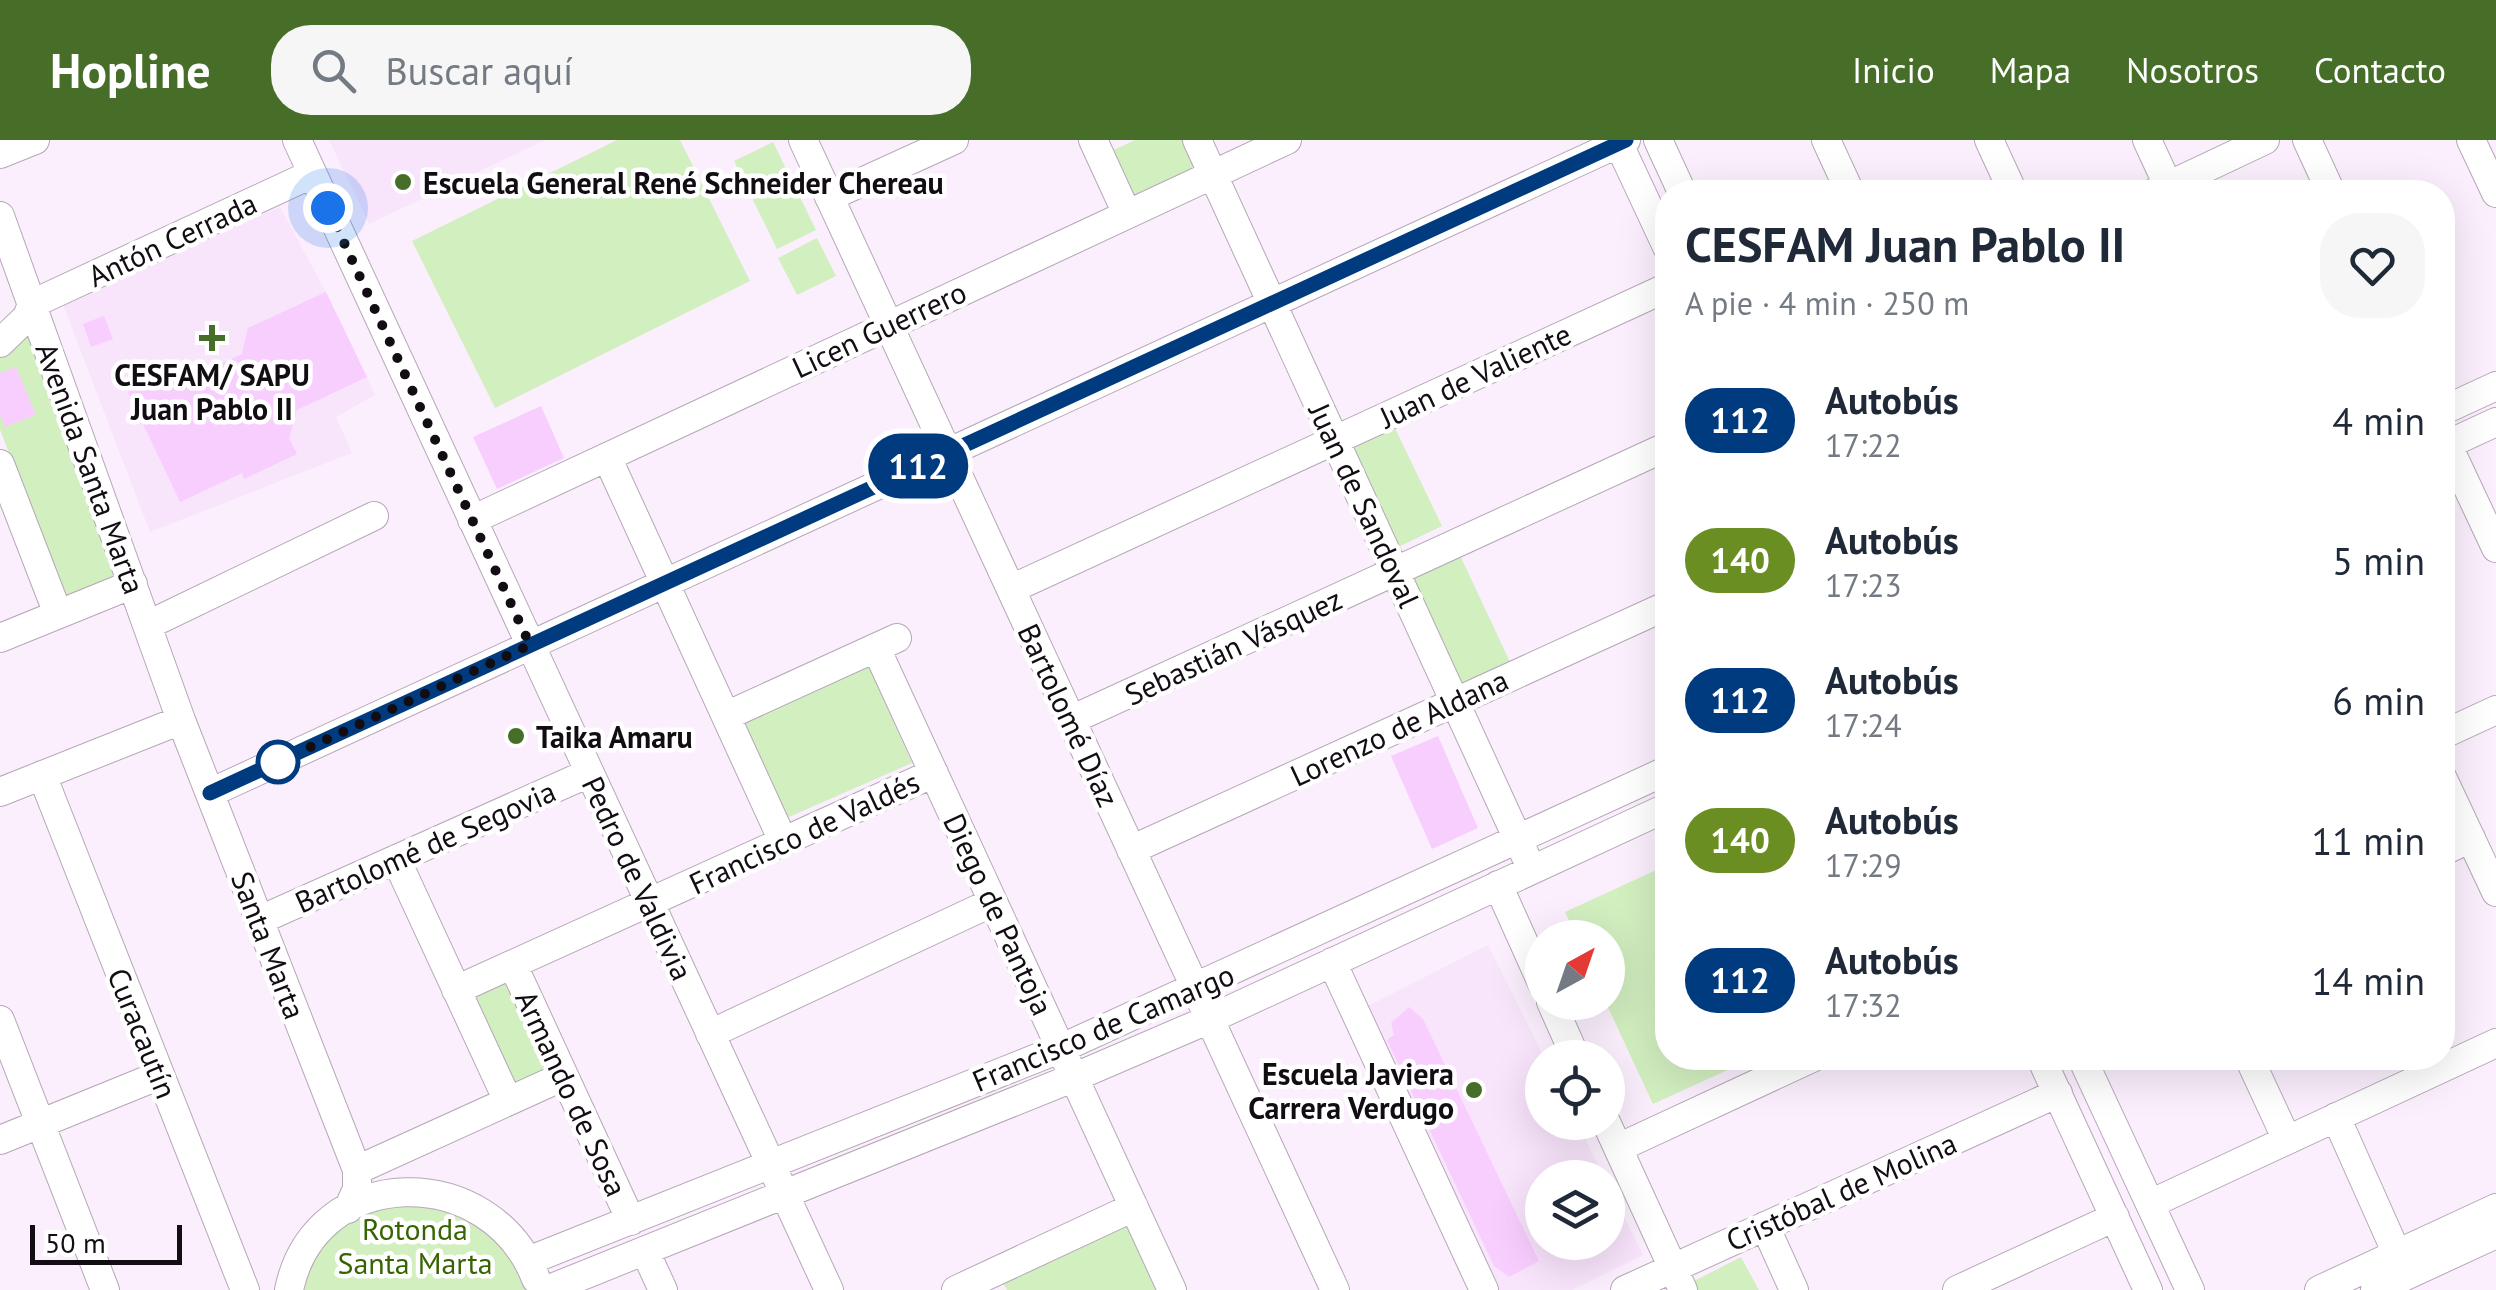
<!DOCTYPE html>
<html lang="es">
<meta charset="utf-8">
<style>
:root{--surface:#fff;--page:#f6f6f7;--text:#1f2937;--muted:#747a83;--accent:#476e29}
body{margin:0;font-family:"PT Sans",sans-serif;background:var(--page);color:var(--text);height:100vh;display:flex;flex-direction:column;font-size:38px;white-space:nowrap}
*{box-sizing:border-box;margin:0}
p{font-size:32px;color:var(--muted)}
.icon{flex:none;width:55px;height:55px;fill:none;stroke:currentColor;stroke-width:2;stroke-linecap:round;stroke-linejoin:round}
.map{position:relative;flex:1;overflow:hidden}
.drawer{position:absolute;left:1655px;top:40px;width:800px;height:890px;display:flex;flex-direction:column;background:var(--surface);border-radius:40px;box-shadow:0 10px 40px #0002}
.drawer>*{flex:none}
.badge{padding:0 20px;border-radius:32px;font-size:35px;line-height:65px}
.needle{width:65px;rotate:40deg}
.buttons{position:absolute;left:1525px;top:780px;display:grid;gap:20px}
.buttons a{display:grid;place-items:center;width:100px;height:100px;border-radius:50%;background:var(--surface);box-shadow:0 10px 40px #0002;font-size:50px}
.scale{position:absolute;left:30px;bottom:25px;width:152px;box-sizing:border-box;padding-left:10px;border:5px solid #120d13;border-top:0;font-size:28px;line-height:35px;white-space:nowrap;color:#120d13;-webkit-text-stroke:8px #fff;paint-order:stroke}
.you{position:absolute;width:50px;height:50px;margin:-25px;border:8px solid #fff;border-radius:50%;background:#1a73e8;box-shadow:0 0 0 15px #1a73e833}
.map>.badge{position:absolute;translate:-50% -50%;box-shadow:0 0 0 5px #fff}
.round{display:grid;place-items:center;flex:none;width:105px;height:105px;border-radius:40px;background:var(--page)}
.headline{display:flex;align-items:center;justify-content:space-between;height:170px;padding:0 30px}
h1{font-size:48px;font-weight:600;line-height:75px}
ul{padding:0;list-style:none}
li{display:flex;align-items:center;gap:30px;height:140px;padding:0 30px}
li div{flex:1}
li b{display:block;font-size:38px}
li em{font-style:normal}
li .badge{min-width:110px;font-weight:700;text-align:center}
header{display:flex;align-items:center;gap:60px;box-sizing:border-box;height:140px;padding:0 50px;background:var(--accent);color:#fff}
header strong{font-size:48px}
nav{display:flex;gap:55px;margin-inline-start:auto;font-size:35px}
.search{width:700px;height:90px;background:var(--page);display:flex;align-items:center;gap:25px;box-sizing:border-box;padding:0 35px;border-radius:40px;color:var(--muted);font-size:38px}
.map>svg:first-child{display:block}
.built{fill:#f8e4fb}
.green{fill:#d2efc0}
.building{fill:#f8cefe}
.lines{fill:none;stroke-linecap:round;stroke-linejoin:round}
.minor-casing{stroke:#b5a7b7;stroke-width:30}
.minor{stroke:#fff;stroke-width:28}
.line-casing{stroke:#fff;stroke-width:22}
.line{stroke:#003b80;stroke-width:15}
.walk{stroke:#120d13;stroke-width:10;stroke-dasharray:0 18}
.poi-dot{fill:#476e29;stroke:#fff;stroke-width:4}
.stop-dot{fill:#fff;stroke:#003b80;stroke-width:5}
.labels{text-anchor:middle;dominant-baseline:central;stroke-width:9;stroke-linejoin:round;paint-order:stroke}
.poi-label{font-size:30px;font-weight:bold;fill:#120d13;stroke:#fff;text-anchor:start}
.street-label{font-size:30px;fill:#120d13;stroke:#fff}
.park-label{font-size:30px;fill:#366400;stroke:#fff}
</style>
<header>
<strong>Hopline</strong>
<div class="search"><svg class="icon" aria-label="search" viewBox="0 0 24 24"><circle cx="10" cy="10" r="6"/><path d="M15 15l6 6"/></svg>Buscar aquí</div>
<nav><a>Inicio</a><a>Mapa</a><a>Nosotros</a><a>Contacto</a></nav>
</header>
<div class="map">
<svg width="2496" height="1150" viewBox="0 0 2496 1150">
<rect width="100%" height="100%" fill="#fbeffd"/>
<path class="built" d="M329,0H545L369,84Z
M280,67L326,152L375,255L336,277L352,313L150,392L62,162Z
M1488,805L1544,917L1542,982L1577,983L1604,1037L1542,1038V1102H1608V1044L1643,1115L1572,1150H1499L1366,867Z"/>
<path class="green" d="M617,0H680L750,141L495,268L412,101Z
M1135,0H1182L1195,28L1131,58L1109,12Z
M773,2L816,90L777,109L734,21Z
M817,98L836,136L797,155L778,118Z
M28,192L117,443L68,461L0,290V217Z
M1393,284L1442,386L1390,411L1341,309Z
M1458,411L1511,524L1460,548L1407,435Z
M868,525L912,623L782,680L738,582Z
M1667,725L1668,918H1754L1653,964L1606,863L1608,798L1577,797L1565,772Z
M510,838L555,935L514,953L472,856Z
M438,1064L495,1093L530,1150H300C313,1115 336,1082 373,1069C392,1063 418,1065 438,1064Z
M1128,1082L1160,1150H1007L1003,1143Z
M1741,1117L1759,1150H1698L1694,1141Z"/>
<path class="building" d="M326,152L367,237L297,270L289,298L297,314L244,339L242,333L180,362L128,252L175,229L181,242L242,214L248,188Z
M104,176L113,199L91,207L83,184Z
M16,227L36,275L5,287L0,275V233Z
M541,266L564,318L497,349L473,297Z
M1438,596L1478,688L1432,709L1391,616Z
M1409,867L1423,879L1539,1121L1509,1137L1494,1126L1387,900L1394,895L1391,883Z"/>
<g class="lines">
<defs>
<path id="minor" d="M297,0L829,1150
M803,0L1335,1150
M1093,0L1127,74
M1197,0L1526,717
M1617,0L1668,109
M1658,0L1682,52
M1826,0L1850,52
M1989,0L2013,52
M2147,0L2171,52
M2307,0L2331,52
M2471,0L2496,53
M0,14L35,0
M2155,52L2265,0
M829,57L954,0
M0,76L181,580L357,1030V1049L348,1069
M0,203L27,177L32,164L312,34
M2442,271L2496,246
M2442,293L2496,408
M2442,307L2496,282
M607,317L783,701
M0,324L58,474
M472,380L1287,0
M1011,449L1668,147
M148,485L374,376
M0,498L133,444
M876,508L1172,1150
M726,576L897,498
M1071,580L1668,306
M2442,595L2496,570
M42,635L245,1150
M2442,637L2496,752
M0,652L181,580
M210,653L1626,0
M1131,710L1668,465
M2442,712L2471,698
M396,719L508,961
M1498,745L1542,843
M260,780L589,633
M1332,822L1484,1150
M513,825L631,1081
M456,850L934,633
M1551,862L1576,918
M0,880L105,1150
M710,894L993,762
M2041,918L2148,1150
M2082,918L2190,1150
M2249,918L2287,1000
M2336,977L2397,1114
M1606,982L1683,1150
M0,1000L160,935
M1618,1008L1812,918
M357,1030L564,936
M2150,1064L2496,903
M1765,1086L1794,1150
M645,1111L663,1150
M528,1121L1062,908L1668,630
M289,1150C315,1023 490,1020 536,1139
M547,1150L1075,937L1210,879L1668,667
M956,1150L1134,1067
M1625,1150L2058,953
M1957,1150L2115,1077
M2319,1150L2496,1068
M2375,1150L2496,1094"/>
</defs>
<use href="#minor" class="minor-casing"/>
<use href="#minor" class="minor"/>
</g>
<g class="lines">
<defs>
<path id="line" d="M210,653L1626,0"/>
</defs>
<use href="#line" class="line-casing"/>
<use href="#line" class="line"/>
<path class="walk" d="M278,622L530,505L328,68"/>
</g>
<g class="poi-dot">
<circle cx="403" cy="42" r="10"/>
<path d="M207 183h10v10h10v10h-10v10h-10v-10h-10v-10h10z"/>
<circle cx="516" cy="596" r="10"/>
<circle cx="1474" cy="950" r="10"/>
</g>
<circle class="stop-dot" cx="278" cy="622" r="20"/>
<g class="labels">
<g class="poi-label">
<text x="423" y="42">Escuela General René Schneider Chereau</text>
<text x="212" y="234" text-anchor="middle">CESFAM/ SAPU<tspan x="212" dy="34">Juan Pablo II</tspan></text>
<text x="536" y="596">Taika Amaru</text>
<text x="1454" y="933" text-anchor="end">Escuela Javiera<tspan x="1454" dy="34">Carrera Verdugo</tspan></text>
</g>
<g class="street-label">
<text transform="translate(172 99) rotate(-25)">Antón Cerrada</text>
<text transform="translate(879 189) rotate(-25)">Licen Guerrero</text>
<text transform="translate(1475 235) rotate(-25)">Juan de Valiente</text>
<text transform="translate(91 328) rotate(70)">Avenida Santa Marta</text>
<text transform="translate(1365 365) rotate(65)">Juan de Sandoval</text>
<text transform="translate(1233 506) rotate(-25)">Sebastián Vásquez</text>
<text transform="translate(1069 575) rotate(65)">Bartolomé Díaz</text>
<text transform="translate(1399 587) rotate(-25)">Lorenzo de Aldana</text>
<text transform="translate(804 692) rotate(-25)">Francisco de Valdés</text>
<text transform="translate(425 706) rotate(-24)">Bartolomé de Segovia</text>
<text transform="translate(638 738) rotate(65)">Pedro de Valdivia</text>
<text transform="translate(999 774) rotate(65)">Diego de Pantoja</text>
<text transform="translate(269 805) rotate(69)">Santa Marta</text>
<text transform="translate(1103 887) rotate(-23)">Francisco de Camargo</text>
<text transform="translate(143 893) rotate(68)">Curacautín</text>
<text transform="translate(572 953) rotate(65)">Armando de Sosa</text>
<text transform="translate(1841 1051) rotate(-24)">Cristóbal de Molina</text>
</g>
<g class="park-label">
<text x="415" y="1088">Rotonda<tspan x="415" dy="34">Santa Marta</tspan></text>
</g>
</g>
</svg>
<div class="buttons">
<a><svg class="needle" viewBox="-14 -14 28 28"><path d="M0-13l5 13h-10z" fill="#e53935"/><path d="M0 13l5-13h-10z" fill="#747a83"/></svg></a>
<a><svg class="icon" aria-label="locate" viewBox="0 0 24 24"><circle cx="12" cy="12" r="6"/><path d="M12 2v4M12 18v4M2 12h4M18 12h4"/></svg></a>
<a><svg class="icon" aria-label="layers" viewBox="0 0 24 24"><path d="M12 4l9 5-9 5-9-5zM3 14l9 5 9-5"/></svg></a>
</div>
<div class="scale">50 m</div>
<div class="you" style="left:328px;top:68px"></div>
<b class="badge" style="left:918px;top:326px;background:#003b80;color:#fff">112</b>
<section class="drawer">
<div class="headline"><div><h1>CESFAM Juan Pablo II</h1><p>A pie · 4 min · 250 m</p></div><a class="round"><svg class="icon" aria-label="heart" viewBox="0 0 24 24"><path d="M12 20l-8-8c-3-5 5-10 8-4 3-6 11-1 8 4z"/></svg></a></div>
<ul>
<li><span class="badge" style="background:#003b80;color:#fff">112</span><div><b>Autobús</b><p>17:22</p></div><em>4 min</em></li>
<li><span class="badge" style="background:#6b8e23;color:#fff">140</span><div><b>Autobús</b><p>17:23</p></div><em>5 min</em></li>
<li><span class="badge" style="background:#003b80;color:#fff">112</span><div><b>Autobús</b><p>17:24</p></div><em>6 min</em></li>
<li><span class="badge" style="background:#6b8e23;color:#fff">140</span><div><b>Autobús</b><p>17:29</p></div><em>11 min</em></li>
<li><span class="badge" style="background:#003b80;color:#fff">112</span><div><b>Autobús</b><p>17:32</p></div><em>14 min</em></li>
</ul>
</section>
</div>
